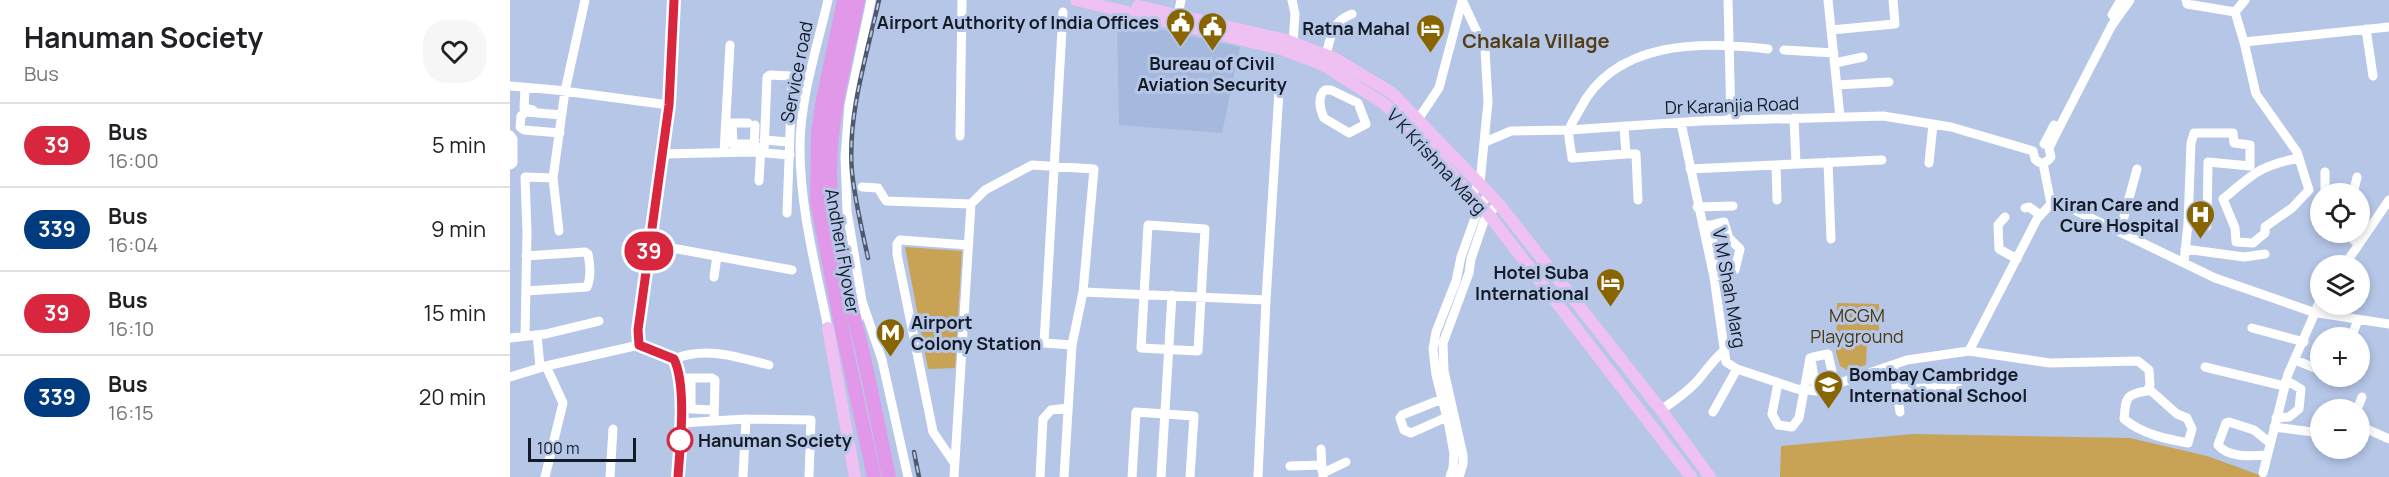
<!DOCTYPE html>
<meta charset="utf-8">
<style>
:root{--surface:#fff;--page:#f6f6f6;--text:#202124;--muted:#757577;--line:#e0e0e0}
body{margin:0;font-family:Manrope,sans-serif;background:var(--page);color:var(--text);height:100vh;display:flex;flex-direction:column;font-size:22px;white-space:nowrap}
*{box-sizing:border-box;margin:0}
p{font-size:20px;color:var(--muted)}
.icon{flex:none;width:33px;height:33px;fill:none;stroke:currentColor;stroke-width:2;stroke-linecap:round;stroke-linejoin:round}
.map{position:relative;flex:1;overflow:hidden}
.sheet{display:flex;flex-direction:column;background:var(--surface);width:510px}
.sheet>*{flex:none}
.badge{padding:0 12px;border-radius:20px;font-size:21px;line-height:39px}
.fabs{position:absolute;left:1800px;top:183px;display:grid;gap:12px}
.fabs a{display:grid;place-items:center;width:60px;height:60px;border-radius:50%;background:var(--surface);box-shadow:0 3px 9px #0003;font-size:30px}
.scale{position:absolute;left:18px;bottom:15px;width:108px;box-sizing:border-box;padding-left:6px;border:3px solid #141a26;border-top:0;font-size:16px;line-height:21px;white-space:nowrap;color:#141a26;-webkit-text-stroke:4px #b5c6e7;paint-order:stroke}
.map>.badge{position:absolute;translate:-50% -50%;box-shadow:0 0 0 3px #fff}
.round{display:grid;place-items:center;flex:none;width:63px;height:63px;border-radius:24px;background:var(--page)}
.headline{display:flex;align-items:center;justify-content:space-between;height:102px;padding:0 24px}
h1{font-size:28px;font-weight:700;line-height:45px}
ul{padding:0;list-style:none}
li{display:flex;align-items:center;gap:18px;height:84px;padding:0 24px;border-top:2px solid var(--line)}
li div{flex:1}
li b{display:block;font-size:22px}
li em{font-style:normal}
li .badge{min-width:66px;font-weight:700;text-align:center}
main{display:flex;flex:1;min-height:0}
.map>svg:first-child{display:block}
.built{fill:#a5b8de}
.green{fill:#c8a255}
.lines{fill:none;stroke-linecap:round;stroke-linejoin:round}
.minor{stroke:#fff;stroke-width:9}
.major{stroke:#eec1f2;stroke-width:12}
.highway{stroke:#e298e9;stroke-width:14}
.rail-casing{stroke:#4f596d;stroke-width:4.5}
.rail{stroke:#b5c6e7;stroke-width:2;stroke-dasharray:7;stroke-linecap:butt}
.line-casing{stroke:#fff;stroke-width:14}
.line{stroke:#d7263d;stroke-width:9}
.stop-dot{fill:#fff;stroke:#d7263d;stroke-width:3}
.labels{text-anchor:middle;dominant-baseline:central;stroke-width:6;stroke-linejoin:round;paint-order:stroke}
.poi-label{font-size:18px;font-weight:bold;fill:#141a26;stroke:#b5c6e7;text-anchor:end}
.street-label{font-size:18px;fill:#141a26;stroke:#b5c6e7}
.park-label{font-size:18px;fill:#4b380e;stroke:#b5c6e7}
.stop-label{font-size:18px;font-weight:bold;fill:#141a26;stroke:#b5c6e7;text-anchor:start}
.neighbourhood-label{font-size:20px;font-weight:bold;fill:#513f18;stroke:#b5c6e7}
</style>
<main>
<section class="sheet">
<div class="headline"><div><h1>Hanuman Society</h1><p>Bus</p></div><a class="round"><svg class="icon" aria-label="heart" viewBox="0 0 24 24"><path d="M12 20l-8-8c-3-5 5-10 8-4 3-6 11-1 8 4z"/></svg></a></div>
<ul>
<li><span class="badge" style="background:#d7263d;color:#fff">39</span><div><b>Bus</b><p>16:00</p></div><em>5 min</em></li>
<li><span class="badge" style="background:#003b80;color:#fff">339</span><div><b>Bus</b><p>16:04</p></div><em>9 min</em></li>
<li><span class="badge" style="background:#d7263d;color:#fff">39</span><div><b>Bus</b><p>16:10</p></div><em>15 min</em></li>
<li><span class="badge" style="background:#003b80;color:#fff">339</span><div><b>Bus</b><p>16:15</p></div><em>20 min</em></li>
</ul>
</section>
<div class="map">
<svg width="1879" height="477" viewBox="0 0 1879 477">
<rect width="100%" height="100%" fill="#b5c6e7"/>
<path class="built" d="M607,20L730,47L712,133L609,125Z"/>
<path class="green" d="M395,247L452,251L445,368L418,369Z
M1327,303L1369,304V339L1357,343L1356,365L1337,370L1330,366L1326,352Z
M1403,434L1620,438L1697,456L1755,477H1270L1271,446Z"/>
<g class="lines">
<path class="minor" d="M164,0L159,105L128,330L129,345L164,359C177,386 170,446 168,477
M782,0L785,14L783,43
M952,0L975,49L978,102L970,183L961,195
M1218,0L1221,120
M1318,0L1330,117
M1676,0L1677,4L1725,12L1734,42L1879,27
M553,12L534,343L562,345
M1725,12L1735,0
M668,15L671,0
M1602,15L1611,0
M1856,29L1863,76
M1321,30L1385,24L1383,0
M1734,42L1746,94L1787,152L1799,190L1782,208L1755,227V233L1743,243L1726,242L1725,228L1713,199C1742,175 1750,165 1789,158
M1274,50L1324,53
M816,55C821,36 822,21 842,14
M1325,63L1353,57
M1327,85L1379,82
M0,86L46,90L159,105
M15,88L14,108L23,110
M815,90H821L848,103L856,124L839,133L814,118C810,110 807,96 815,90Z
M1284,118L1286,164
M218,123H238
M222,123L223,144H244
M904,123L909,118L929,88L952,1
M1171,123L1204,277L1216,362L1227,369L1287,389L1306,391L1397,360L1459,351L1527,219L1541,204
M1114,126L1116,154L1062,158C1061,149 1058,138 1059,130C1061,123 1067,115 1070,109C1105,40 1192,41 1258,49
M50,133L14,130L10,127L11,116L16,112L52,115
M0,135L3,139V163L0,165
M450,136L452,0
M254,140L279,142
M975,142L1001,131L1059,130L1191,121L1373,116L1441,127L1523,151
M1534,144L1544,125
M244,149L245,125
M1523,151L1525,159C1530,165 1536,164 1541,157L1539,148L1549,128L1602,25L1620,0
M214,152L220,45
M254,153L257,77L260,75L280,76L282,79L277,213
M151,154L244,152L280,155
M1116,154H1126L1128,200
M1318,162L1321,239
M1419,163L1423,124
M1533,163L1541,204L1556,206L1705,278L1800,311
M1266,165L1267,200
M1180,169L1372,160
M249,181L251,147
M352,187L368,188L376,201L461,204
M1815,194V172
M1843,194L1847,177
M1187,207L1223,206
M1515,208L1519,207L1530,215
M1495,217L1488,225L1489,249L1507,259
M638,225L695,229L688,351L631,348Z
M1199,225L1211,275
M1193,227L1214,222L1219,238L1230,249L1225,270L1204,277
M49,231L43,178L55,91L75,0
M1610,231L1627,169
M1833,232L1849,244
M140,244L282,270
M1675,249L1734,257L1755,254
M1674,262L1678,224L1697,226L1698,162L1740,166V145L1724,143L1723,133H1684L1681,143L1678,224
M1834,266L1879,200
M204,277L207,256
M16,291L77,287C81,278 80,264 78,254L75,252L16,256
M573,292L756,300
M352,301L372,360L398,477
M1807,307L1810,301
M1808,313L1879,324
M348,320L352,301L337,211L335,157L339,105L361,0
M318,328C306,268 290,209 290,148C290,98 307,48 318,0
M1742,328L1794,342
M27,335L30,367
M15,336L17,232L15,177L43,178
M0,338L35,334L89,321
M1841,338L1848,320
M1459,351L1540,363L1628,361L1639,370L1640,385L1637,391C1615,394 1616,398 1614,419C1632,434 1656,439 1678,443L1682,429L1677,418L1667,414L1639,389
M164,359C196,346 227,357 259,365
M1785,360L1810,370
M1383,365L1390,412
M1695,367L1774,386
M0,377L36,366L129,345
M169,378H202L205,380L204,421
M181,378V409L204,410
M1268,383L1262,414L1268,425L1282,427L1289,418L1300,358
M1386,389L1446,387L1449,378
M1306,391L1301,359L1303,357L1318,354L1325,385
M932,399L892,415L890,418L894,430L901,433L937,417
M1151,410C1164,401 1178,392 1189,379C1198,368 1203,360 1215,350
M1847,410L1852,397
M1203,412L1227,369
M1766,418L1779,417L1789,409L1791,389L1776,380
M171,423L236,419L301,420L299,477
M1850,426L1879,439
M1764,427L1810,433
M811,449L812,471
M1757,455C1742,456 1718,458 1708,445L1716,423L1719,422L1744,430L1760,443
M445,464L423,432L387,254V244L390,240L458,245
M780,466L812,465
M1753,473L1778,374L1804,315
M35,477L53,403L36,366
M100,477L103,429
M233,477L236,419
M444,477L461,204L475,190L522,165L584,169L573,292L562,345L554,477
M530,477L533,419L541,410L558,408
M622,477L626,412L684,416L680,477
M651,477L662,295
M748,477L756,300L769,91
M813,477V473L836,462
M940,477L943,468L944,454L939,426L926,375L923,349L926,332L946,281L951,257L970,204L981,194
M949,477L953,464V455L934,371L933,343L959,273L961,259L974,221L988,203"/>
<path class="major" d="M566,0L771,49L813,65L873,103L899,126L979,215L1181,477
M628,6L776,40L824,58L882,93L988,203L1151,410L1200,477
M318,328L345,477"/>
<path class="highway" d="M334,0L312,105L308,134L307,201L331,325L364,477
M348,0C337,56 320,113 320,171C320,223 334,275 346,325C359,375 368,426 379,477"/>
<defs>
<path id="rail" d="M358,258C352,230 345,201 342,172C337,115 357,55 369,0
M404,452L409,477"/>
</defs>
<use href="#rail" class="rail-casing"/>
<use href="#rail" class="rail"/>
</g>
<g class="lines">
<defs>
<path id="line" d="M164,0L159,105L128,330L129,345L164,359C177,386 170,446 168,477"/>
</defs>
<use href="#line" class="line-casing"/>
<use href="#line" class="line"/>
</g>
<defs>
<symbol id="civic-pin" viewBox="-11 -11 22 30"><path d="M0 17L-7.5 6A9.5 9.5 0 1 1 7.5 6Z" fill="#896502" stroke="#b5c6e7"/><path d="M-.6-6.5H3V-4.5H.6V-3L4-1V1h2V6H-6V1h2V-1L-.6-3ZM-1.2 2.5V6h2.4V2.5Z" fill="#fff"/></symbol>
<symbol id="hotel-pin" viewBox="-11 -11 22 30"><path d="M0 17L-7.5 6A9.5 9.5 0 1 1 7.5 6Z" fill="#896502" stroke="#b5c6e7"/><path d="M-6-4.5h1.5V1H6V5H4.5V3h-9V5H-6ZM-4 0a1.8 1.8 0 1 1 3.6 0ZM.5 0V-2.5h3Q6-2.5 6 0Z" fill="#fff"/></symbol>
<symbol id="hospital-pin" viewBox="-11 -11 22 30"><path d="M0 17L-7.5 6A9.5 9.5 0 1 1 7.5 6Z" fill="#896502" stroke="#b5c6e7"/><path d="M-5-5h3v3.5h4V-5h3V5h-3V1.5h-4V5h-3Z" fill="#fff"/></symbol>
<symbol id="metro-pin" viewBox="-11 -11 22 30"><path d="M0 17L-7.5 6A9.5 9.5 0 1 1 7.5 6Z" fill="#896502" stroke="#b5c6e7"/><path d="M-5.5 5V-5H-3L0 0L3-5H5.5V5H3V-.5L0 4L-3-.5V5Z" fill="#fff"/></symbol>
<symbol id="school-pin" viewBox="-11 -11 22 30"><path d="M0 17L-7.5 6A9.5 9.5 0 1 1 7.5 6Z" fill="#896502" stroke="#b5c6e7"/><path d="M0-5L7-2L0 1L-7-2ZM-4 1L0 2.5L4 1V4Q0 6-4 4Z" fill="#fff"/></symbol>
</defs>
<g fill-rule="evenodd">
<use href="#civic-pin" x="654" y="6" width="33" height="45"/>
<use href="#civic-pin" x="686" y="10" width="33" height="45"/>
<use href="#hotel-pin" x="904" y="12" width="33" height="45"/>
<use href="#hospital-pin" x="1674" y="198" width="33" height="45"/>
<use href="#hotel-pin" x="1084" y="266" width="33" height="45"/>
<use href="#metro-pin" x="364" y="316" width="33" height="45"/>
<use href="#school-pin" x="1302" y="368" width="33" height="45"/>
</g>
<circle class="stop-dot" cx="170" cy="440" r="12"/>
<g class="labels">
<g class="poi-label">
<text x="649" y="22">Airport Authority of India Offices</text>
<text x="900" y="28">Ratna Mahal</text>
<text x="702" y="63" text-anchor="middle">Bureau of Civil<tspan x="702" dy="21">Aviation Security</tspan></text>
<text x="1669" y="204">Kiran Care and<tspan x="1669" dy="21">Cure Hospital</tspan></text>
<text x="1079" y="272">Hotel Suba<tspan x="1079" dy="21">International</tspan></text>
<text x="401" y="322" text-anchor="start">Airport<tspan x="401" dy="21">Colony Station</tspan></text>
<text x="1339" y="374" text-anchor="start">Bombay Cambridge<tspan x="1339" dy="21">International School</tspan></text>
</g>
<g class="street-label">
<text transform="translate(286 72) rotate(-79)">Service road</text>
<text transform="translate(1222 105) rotate(-2)">Dr Karanjia Road</text>
<text transform="translate(927 161) rotate(47)">V K Krishna Marg</text>
<text transform="translate(333 251) rotate(80)">Andheri Flyover</text>
<text transform="translate(1220 288) rotate(80)">V M Shah Marg</text>
</g>
<g class="park-label">
<text x="1347" y="315">MCGM<tspan x="1347" dy="21">Playground</tspan></text>
</g>
<g class="stop-label">
<text x="188" y="440">Hanuman Society</text>
</g>
<g class="neighbourhood-label">
<text x="1026" y="40">Chakala Village</text>
</g>
</g>
</svg>
<div class="fabs">
<a><svg class="icon" aria-label="locate" viewBox="0 0 24 24"><circle cx="12" cy="12" r="6"/><path d="M12 2v4M12 18v4M2 12h4M18 12h4"/></svg></a>
<a><svg class="icon" aria-label="layers" viewBox="0 0 24 24"><path d="M12 4l9 5-9 5-9-5zM3 14l9 5 9-5"/></svg></a>
<a>+</a>
<a>−</a>
</div>
<div class="scale">100 m</div>
<b class="badge" style="left:139px;top:251px;background:#d7263d;color:#fff">39</b>
</div>
</main>
